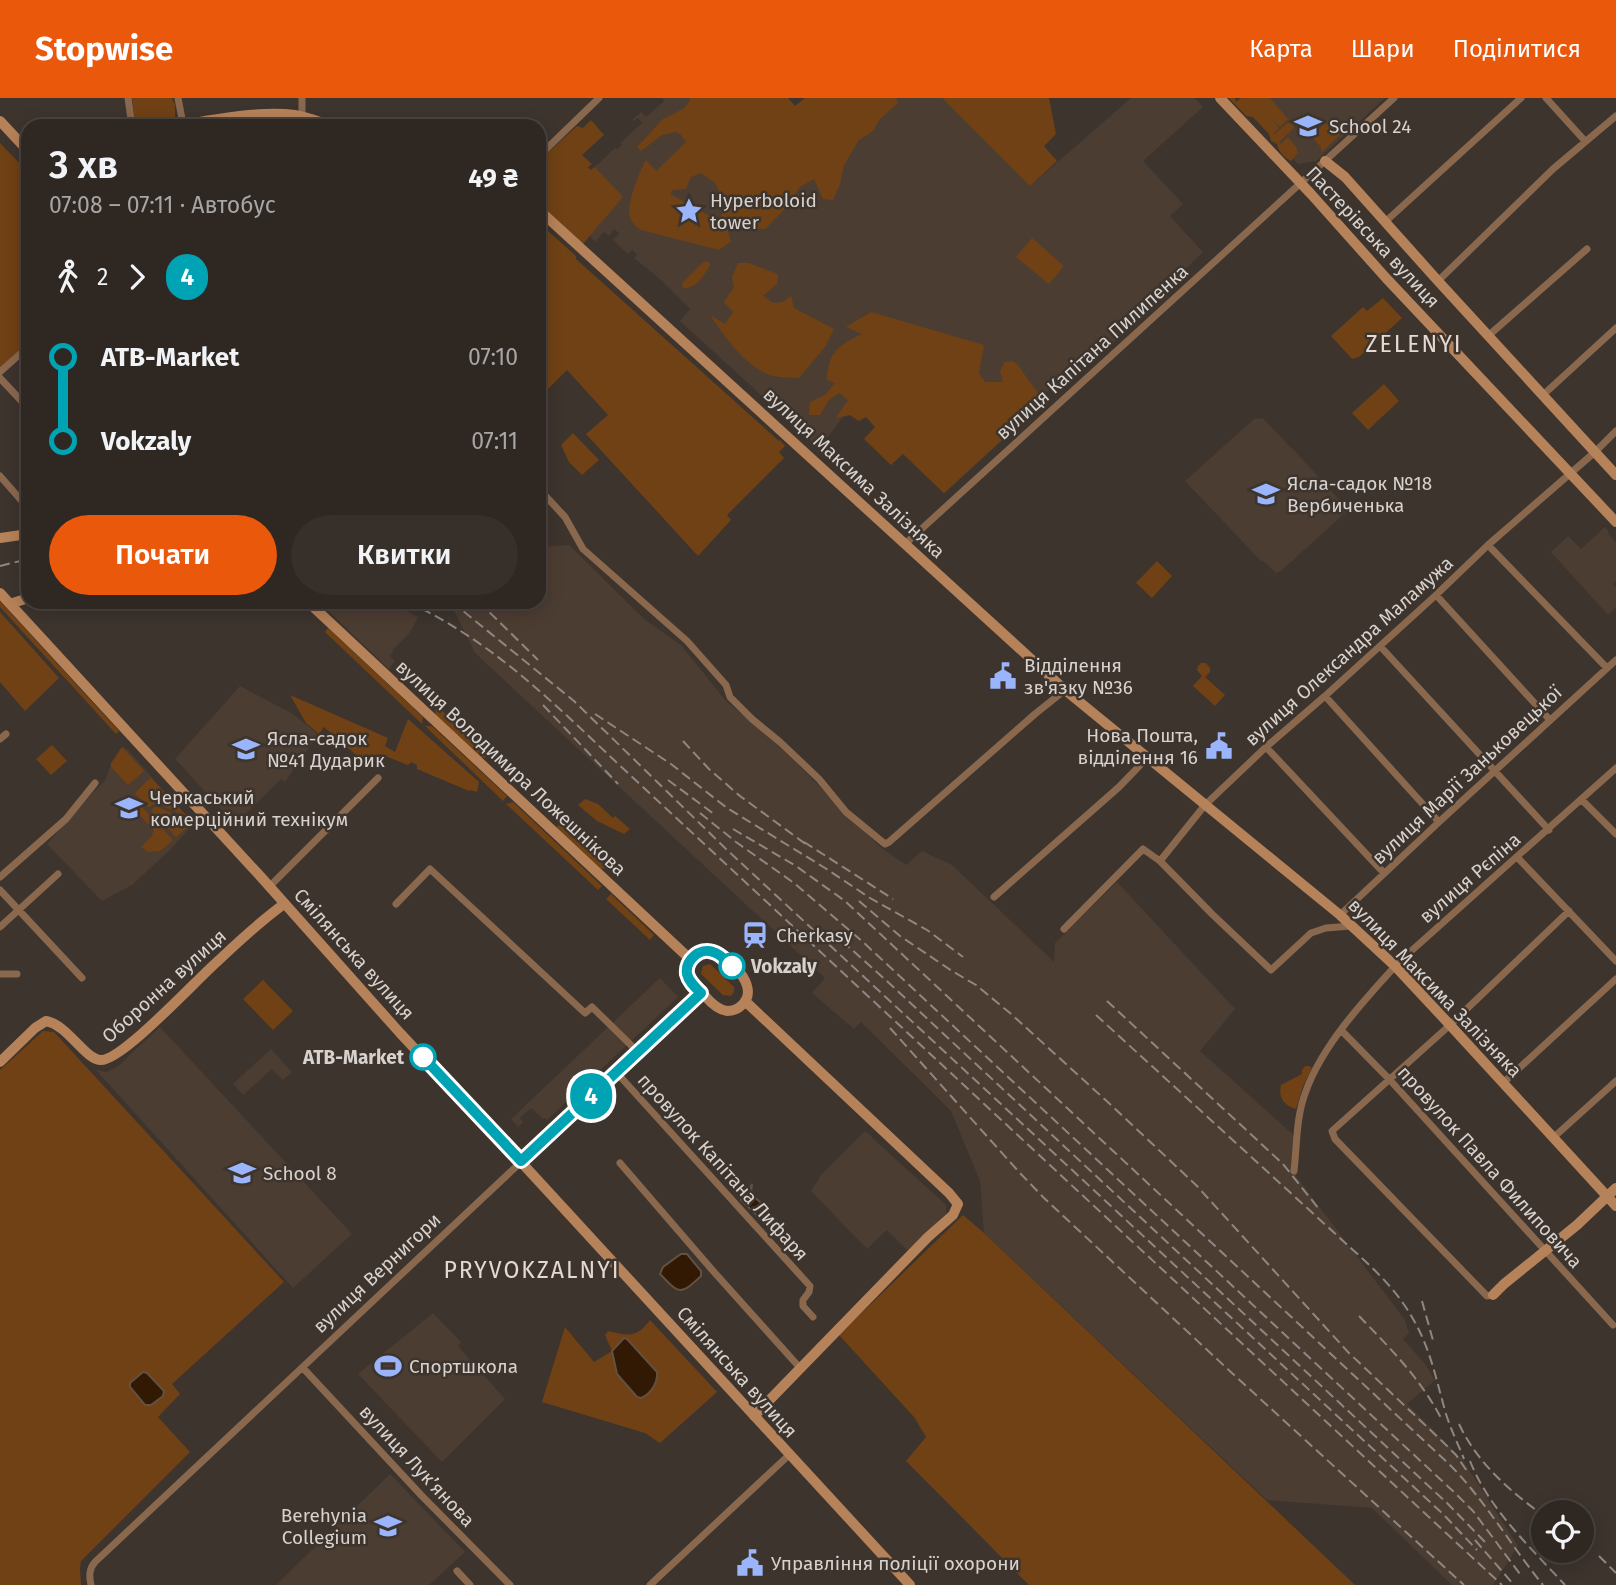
<!DOCTYPE html>
<html lang="uk">
<meta charset="utf-8">
<style>
:root{--surface:#2e2722;--page:#362f2a;--text:#f1f3f6;--muted:#a7a5a5;--line:#494440;--accent:#ea580c}
body{margin:0;font-family:"Fira Sans",sans-serif;background:var(--page);color:var(--text);height:100vh;display:flex;flex-direction:column;font-size:26px;white-space:nowrap}
*{box-sizing:border-box;margin:0}
p{font-size:23px;color:var(--muted)}
.icon{flex:none;width:38px;height:38px;fill:none;stroke:currentColor;stroke-width:2;stroke-linecap:round;stroke-linejoin:round}
.map{position:relative;flex:1;overflow:hidden}
.panel{position:absolute;left:21px;top:21px;width:525px;height:490px;display:flex;flex-direction:column;background:var(--surface);border-radius:21px;box-shadow:0 4px 18px #0003,0 0 0 2px var(--line)}
.panel>*{flex:none}
.badge{padding:0 14px;border-radius:23px;font-size:24px;line-height:46px}
.fabs{position:absolute;left:1531px;top:1402px;display:grid;gap:14px}
.fabs a{display:grid;place-items:center;width:63px;height:63px;border-radius:50%;background:var(--surface);box-shadow:0 4px 18px #0003,0 0 0 2px var(--line);font-size:35px}
.map>.badge{position:absolute;translate:-50% -50%;box-shadow:0 0 0 4px #fff}
.legs{display:flex;align-items:center;gap:10px;height:77px;padding:0 28px;font-size:23px}
.legs p{margin-inline-start:auto}
.headline{display:flex;align-items:center;justify-content:space-between;height:119px;padding:0 28px}
h1{font-size:38px;font-weight:600;line-height:52px}
.button{display:flex;gap:14px;margin-top:auto;padding:14px 28px}
.button a{flex:1;height:80px;border-radius:42px;background:var(--accent);color:#fff;font-size:28px;font-weight:600;line-height:80px;text-align:center}
.button a+a{background:var(--page);color:var(--text)}
ul{padding:0 28px;list-style:none}
li{display:flex;align-items:center;gap:24px;height:84px;font-size:26px}
li i{display:grid;place-items:center;width:10px;height:100%;margin:0 9px;background:currentColor}
li i::after{content:'';width:18px;height:18px;margin:-9px;border:5px solid;border-radius:50%;background:var(--surface)}
li p{margin-inline-start:auto}
li:first-child i{background:linear-gradient(#0000 50%,currentColor 0)}
li:last-child i{background:linear-gradient(currentColor 50%,#0000 0)}
header{display:flex;align-items:center;gap:42px;box-sizing:border-box;height:98px;padding:0 35px;background:var(--accent);color:#fff}
header strong{font-size:33px}
nav{display:flex;gap:38px;margin-inline-start:auto;font-size:24px}
.map>svg:first-child{display:block}
.built{fill:#4c3d32}
.green{fill:#704115}
.water{fill:#311904;stroke:#635041;stroke-width:2}
.lines{fill:none;stroke-linecap:round;stroke-linejoin:round}
.street{stroke:#89684e;stroke-width:7}
.secondary{stroke:#b68259;stroke-width:10}
.rail{stroke:#8f8782;stroke-width:2;stroke-dasharray:10 5;stroke-linecap:butt}
.line-1-casing{stroke:#fff;stroke-width:16}
.line-1{stroke:#00a3b4;stroke-width:10}
.stop-1-dot{fill:#fff;stroke:#00a3b4;stroke-width:3.5}
.labels{text-anchor:middle;dominant-baseline:central;stroke-width:5;stroke-linejoin:round;paint-order:stroke}
.poi-label{font-size:19px;fill:#d8d2ce;stroke:#3d342e;text-anchor:start}
.street-label{font-size:19px;fill:#d8d2ce;stroke:#3d342e}
.stop-label{font-size:19px;font-weight:bold;fill:#d8d2ce;stroke:#3d342e;text-anchor:start}
.quarter-label{font-size:23px;letter-spacing:2px;fill:#e5d9d1;stroke:#3d342e}
</style>
<header>
<strong>Stopwise</strong>
<nav><a>Карта</a><a>Шари</a><a>Поділитися</a></nav>
</header>
<div class="map">
<svg width="1616" height="1487" viewBox="0 0 1616 1487">
<rect width="100%" height="100%" fill="#3d342e"/>
<path class="built" d="M662,0H788L795,8L805,0H942L1030,88L1131,0H1195L1203,9L1143,63L1183,106L1170,118L1203,154L1148,207L1150,211L1063,291L1049,292L1041,299L1038,310L944,396L866,319L859,323L850,317L843,319L819,350L680,223L690,211L661,182L634,160L637,156L632,152L628,156L613,142L619,135L614,131L609,138L604,134L595,144L590,138L622,99L595,69L615,50L617,51L622,47L620,45L642,25L638,20L634,23L632,22L641,14L646,19L664,3Z
M1248,0H1385L1316,63L1298,66L1242,6Z
M1263,320L1291,350L1293,351L1347,410V413L1281,473L1276,475L1263,463H1261L1185,383L1254,321Z
M1605,429L1608,432V436L1616,444V483L1613,486L1616,489V509L1608,517L1551,454L1568,438L1581,451Z
M569,447L644,521L681,547L726,603L775,644L879,748L906,767L922,753L952,767L1054,864L1055,845L1117,784L1235,911L1200,953L1298,1041L1296,1078L1405,1222L1409,1235L1403,1241L1425,1266L1435,1282L1407,1306L1462,1361L1518,1448L1493,1487H1452L1372,1410L1267,1402L984,1135L980,1083L951,1013L861,924L854,931L812,895L825,880L475,555L450,504H539V449Z
M319,504H378L396,513L399,509L418,519L411,533L392,553L393,554L390,558L395,563L389,571Z
M240,588L293,616L318,636L285,684L281,681L235,726L175,661Z
M123,649L128,652L193,726L171,751L132,787L102,803L47,746L92,695L105,683L110,669Z
M660,880L678,899L547,1022L544,1020L543,1021L533,1011H530L520,1020L523,1024L518,1029L511,1021Z
M160,929L352,1136L293,1190L96,972L106,974L117,969Z
M271,951L292,974L283,982L272,971L243,997L233,986Z
M865,1033L946,1107V1115L908,1153L887,1132L867,1151L811,1093L822,1076Z
M433,1215L461,1244L458,1248L505,1301L442,1364L358,1276Z
M390,1376L465,1454L429,1487H276Z"/>
<path class="green" d="M132,0H172L175,7V19L169,23L138,27L135,24Z
M689,0H788L795,8L805,0H896L898,5L880,21L873,33L859,42L844,67L840,86L833,102L823,101L814,81L800,89L781,115L765,131L749,130L732,121L718,122L727,109L715,85L701,75L691,79L686,91L673,92L670,96L726,127L731,143L719,152L641,132C634,128 629,121 629,113C629,101 640,72 646,62L656,73L686,44L681,37L676,34L662,37L641,53L637,49L663,21L683,11L690,3Z
M942,0H1049L1056,36L1044,48L1057,63L1030,88Z
M1229,0H1235L1236,4L1241,0H1270L1288,21L1280,29L1272,21L1279,30L1273,36V37L1289,24L1293,26L1294,30L1279,44L1281,46L1288,39L1296,49L1298,55L1291,63C1285,60 1278,53 1277,46L1271,43L1269,36L1253,19L1246,18Z
M1308,20L1319,31L1329,21L1342,35L1322,54L1320,48L1301,27Z
M591,22L604,37L582,57L592,66L588,69L590,72L595,69L623,99L583,146L539,105V63L577,28L583,30Z
M0,45L28,74V246L0,272Z
M539,125L576,158V161L779,343L780,342L785,348L779,354L784,360L727,417L731,422L698,458L586,336L608,317L567,272L539,300Z
M1032,140L1064,168L1049,186L1016,159Z
M706,163L710,165V168C703,178 696,191 683,190L682,185L702,165Z
M738,165H749L778,176L777,186L763,198L773,205L783,204L791,198L794,210L834,231L825,249L799,280C790,279 779,280 770,277C745,268 725,239 710,217L725,226L733,214L724,204L734,189L732,179Z
M1383,200L1402,220L1359,259L1352,261L1331,238L1363,209L1367,213Z
M871,214L984,247L979,275L985,284H1003L1000,273L1005,264L1013,263L1017,266L1040,298L1036,310L944,395L903,356L891,367L864,341L875,329L866,319L859,323L850,317L836,320L848,302L839,295L829,302L820,317H809L810,304L825,297L835,285L827,282C828,254 839,247 862,236L846,229Z
M1384,286L1399,303L1368,332L1352,315Z
M573,335L599,362L582,377L569,364L561,347Z
M1157,463L1172,478L1152,500L1136,485Z
M0,503L119,633L116,636L0,509Z
M0,514L59,580L25,613L0,584Z
M328,530L423,619L422,626L325,534Z
M1201,565H1206L1210,570V574L1205,579L1225,597L1215,608L1193,588L1202,578L1197,572L1198,568Z
M290,597L388,640L385,648L395,654L408,621L479,684L477,694L470,692L469,693L417,671V667L411,664L408,667L380,656L373,669L362,662L324,629L319,636L306,625Z
M438,609L489,656L484,660L480,659L436,618L435,612Z
M425,628H431L434,630L507,698L503,703Z
M52,647L67,663L51,677L36,661Z
M122,649L144,673L128,687L111,669V665Z
M150,680H151L188,719L157,705L149,709L147,708L135,695Z
M132,700L135,701L173,742L160,753L148,754L141,749L151,739L154,732L128,705Z
M585,701L598,706L613,720L615,718L630,731L624,736L597,723L578,707Z
M513,704L602,788L598,792L506,706Z
M154,709H158L190,724L191,726L176,739L151,713Z
M561,723L605,764L609,769L601,771L558,731L557,729Z
M611,796L654,837L650,842L606,801Z
M710,866L734,889V894L731,898L723,897L701,876L703,868Z
M263,882L293,913L273,932L243,901Z
M43,933L54,934L284,1184L172,1286L180,1296L158,1319L190,1354L81,1463L80,1470L81,1487H0V972Z
M1305,968H1309L1312,970L1303,988L1296,1011C1284,1007 1278,1000 1281,987L1302,976V972Z
M963,1117L984,1135L1355,1487H1029L906,1363L926,1339L914,1319L839,1237Z
M650,1222L717,1294L660,1345L645,1335L542,1304L565,1229L594,1264L612,1253L605,1237L608,1233C629,1238 637,1240 650,1222Z"/>
<path class="water" d="M752,1086L751,1096L760,1104L762,1110L774,1119L784,1133L783,1138L777,1137C766,1125 753,1114 741,1102L744,1096L748,1095Z
M681,1156H687L701,1173V1178C680,1198 679,1196 660,1176L663,1169Z
M624,1240L627,1241L657,1274C658,1284 651,1296 641,1300L637,1299L617,1276L612,1253Z
M143,1274L147,1275L164,1293L163,1298L151,1307H145L130,1289V1285Z"/>
<g class="lines">
<path class="street" d="M128,0L132,28
M178,0L183,26
M302,0V28
M1546,0L1585,43
M539,58L599,0
M1385,124L1521,0
M1438,183L1553,71L1616,18
M1488,238L1587,151
M0,274L28,249
M0,280L28,310
M1543,297L1616,230
M0,378L28,410
M539,391L565,419L583,451L687,543L726,587L730,599L752,621L780,644L819,681L846,714L885,746L889,744L1035,616L1065,592
M905,446L1394,0
M1488,447L1607,570
M1436,497L1550,622
M1380,548L1549,732
M1325,598L1439,724
M0,641L6,636
M1266,649L1384,775
M1582,702L1616,736
M1517,759L1616,863
M1160,763L1205,707L1266,649L1325,598L1436,497L1488,447L1595,354L1616,333
M0,779L66,721L95,685
M269,789L378,680
M0,792L82,880
M994,799L1119,689L1147,660
M396,806L430,771L585,915L592,909L638,954
M1340,817L1439,724L1616,562
M0,829L58,776
M1064,831L1143,751L1160,763L1212,816L1271,872L1311,835L1326,830L1351,828
M0,876H17
M1342,933L1389,981L1613,1227
M616,974L810,1188L809,1194L803,1202V1208L813,1219
M1503,985L1616,881
M1554,1039L1616,983
M620,1065L714,1174L801,1271
M1294,1073C1297,1047 1296,1018 1306,993C1323,946 1366,900 1400,863L1616,670
M1493,1197L1487,1198L1335,1041L1332,1033L1450,927L1569,813
M303,1270L421,1397L510,1487
M457,1473L470,1487
M91,1487C89,1478 89,1471 95,1464L521,1064
M650,1487L789,1357"/>
<path class="secondary" d="M1220,0L1311,96L1386,180L1616,424
M0,23L28,53
M173,28C210,23 258,12 295,17C308,19 320,24 332,28
M1325,63L1345,79L1438,183L1616,377
M539,112L1065,592L1340,817L1395,868L1450,927L1616,1108
M0,440L28,436
M0,495L261,779L400,935L521,1064L910,1487
M308,504L691,862
M10,506L28,500
M709,853C726,856 762,888 742,907C738,911 732,913 727,913C718,912 711,905 705,898C700,894 693,889 690,883C682,868 693,854 709,853Z
M745,903L949,1095L958,1106L953,1117L928,1139L754,1318
M0,964L35,930L46,923C68,927 85,962 101,962C123,962 198,880 219,862C240,842 261,823 284,806
M521,1064L701,895
M1493,1197L1504,1186L1577,1127L1616,1090"/>
<path class="rail" d="M0,468L28,461
M408,504C499,547 558,610 630,677L1502,1487
M452,504L574,603L725,750L1444,1417L1477,1452
M479,504L538,562
M543,607L618,686
M595,616L671,666L727,710L825,770L870,800L927,832L963,859
M683,643L709,671L740,698L807,747
M668,682L714,716
M700,715L736,744L794,785L863,844L1456,1396L1473,1413L1520,1476
M733,731L796,768L845,803L875,831L1449,1366C1485,1402 1511,1448 1543,1487
M804,744L893,801
M859,803L900,838L952,873L976,887L1010,915L1111,1007L1196,1087L1348,1254L1443,1344L1456,1357L1469,1376
M831,833L889,885L1448,1406L1486,1445
M1107,903L1283,1066L1319,1111
M1096,917L1353,1152C1373,1170 1392,1188 1407,1211C1430,1246 1435,1278 1446,1316C1451,1332 1458,1346 1464,1361
M890,930L1019,1074L1044,1100L1233,1276L1464,1487
M1422,1203L1434,1246
M1359,1218C1390,1250 1420,1280 1441,1320
M1459,1326C1476,1362 1504,1388 1536,1412
M1470,1363C1489,1411 1530,1449 1565,1487
M1475,1442L1514,1487
M1599,1458L1616,1475"/>
</g>
<g class="lines">
<defs>
<path id="line-1" d="M423,959L521,1063L701,895C695,889 689,884 687,876C685,862 700,849 713,854C721,856 726,863 732,868"/>
</defs>
<use href="#line-1" class="line-1-casing"/>
<use href="#line-1" class="line-1"/>
</g>
<defs>
<symbol id="school-bare" viewBox="-9 -9 18 18"><path d="M0-5L7-2L0 1L-7-2ZM-4 1L0 2.5L4 1V4Q0 6-4 4Z" fill="#9bb5fd" stroke="#3d342e" stroke-width="2.5" paint-order="stroke"/></symbol>
<symbol id="sight-bare" viewBox="-9 -9 18 18"><path d="M0-6L1.8-2.2L6-1.7L2.9 1.2L3.7 5.4L0 3.3L-3.7 5.4L-2.9 1.2L-6-1.7L-1.8-2.2Z" fill="#9bb5fd" stroke="#3d342e" stroke-width="2.5" paint-order="stroke"/></symbol>
<symbol id="civic-bare" viewBox="-9 -9 18 18"><path d="M-.6-6.5H3V-4.5H.6V-3L4-1V1h2V6H-6V1h2V-1L-.6-3ZM-1.2 2.5V6h2.4V2.5Z" fill="#9bb5fd" stroke="#3d342e" stroke-width="2.5" paint-order="stroke"/></symbol>
<symbol id="university-bare" viewBox="-9 -9 18 18"><path d="M0-5L7-2L0 1L-7-2ZM-4 1L0 2.5L4 1V4Q0 6-4 4Z" fill="#9bb5fd" stroke="#3d342e" stroke-width="2.5" paint-order="stroke"/></symbol>
<symbol id="station-bare" viewBox="-9 -9 18 18"><path d="M-3-6H3Q5-6 5-4V2Q5 4 3 4L4.5 6H3L1.5 4h-3L-3 6H-4.5L-3 4Q-5 4-5 2V-4Q-5-6-3-6ZM-3.5-4v3h7v-3ZM-3.5 1v1.5H-2V1ZM2 1v1.5H3.5V1Z" fill="#9bb5fd" stroke="#3d342e" stroke-width="2.5" paint-order="stroke"/></symbol>
<symbol id="stadium-bare" viewBox="-9 -9 18 18"><path d="M0-5a6.5 5 0 1 0 0 10a6.5 5 0 1 0 0-10ZM-3.5-1.8h7v3.6h-7Z" fill="#9bb5fd" stroke="#3d342e" stroke-width="2.5" paint-order="stroke"/></symbol>
</defs>
<g fill-rule="evenodd">
<use href="#school-bare" x="1289" y="9" width="38" height="38"/>
<use href="#sight-bare" x="670" y="94" width="38" height="38"/>
<use href="#school-bare" x="1247" y="377" width="38" height="38"/>
<use href="#civic-bare" x="984" y="559" width="38" height="38"/>
<use href="#civic-bare" x="1200" y="629" width="38" height="38"/>
<use href="#school-bare" x="227" y="632" width="38" height="38"/>
<use href="#university-bare" x="110" y="691" width="38" height="38"/>
<use href="#station-bare" x="736" y="818" width="38" height="38"/>
<use href="#school-bare" x="223" y="1056" width="38" height="38"/>
<use href="#stadium-bare" x="369" y="1249" width="38" height="38"/>
<use href="#school-bare" x="369" y="1409" width="38" height="38"/>
<use href="#civic-bare" x="731" y="1446" width="38" height="38"/>
</g>
<g class="stop-1-dot">
<circle cx="732" cy="868" r="12"/>
<circle cx="423" cy="959" r="12"/>
</g>
<g class="labels">
<g class="poi-label">
<text x="1329" y="28">School 24</text>
<text x="710" y="102">Hyperboloid<tspan x="710" dy="22">tower</tspan></text>
<text x="1287" y="385">Ясла-садок №18<tspan x="1287" dy="22">Вербиченька</tspan></text>
<text x="1024" y="567">Відділення<tspan x="1024" dy="22">зв'язку №36</tspan></text>
<text x="1198" y="637" text-anchor="end">Нова Пошта,<tspan x="1198" dy="22">відділення 16</tspan></text>
<text x="267" y="640">Ясла-садок<tspan x="267" dy="22">№41 Дударик</tspan></text>
<text x="150" y="699">Черкаський<tspan x="150" dy="22">комерційний технікум</tspan></text>
<text x="776" y="837">Cherkasy</text>
<text x="263" y="1075">School 8</text>
<text x="409" y="1268">Спортшкола</text>
<text x="367" y="1417" text-anchor="end">Berehynia<tspan x="367" dy="22">Collegium</tspan></text>
<text x="771" y="1465">Управління поліції охорони</text>
</g>
<g class="street-label">
<text transform="translate(1373 139) rotate(47)">Пастерівська вулиця</text>
<text transform="translate(1092 254) rotate(-42)">вулиця Капітана Пилипенка</text>
<text transform="translate(854 375) rotate(43)">вулиця Максима Залізняка</text>
<text transform="translate(1349 553) rotate(-42)">вулиця Олександра Маламужа</text>
<text transform="translate(511 670) rotate(43)">вулиця Володимира Ложешнікова</text>
<text transform="translate(1467 677) rotate(-43)">вулиця Марії Заньковецької</text>
<text transform="translate(1470 780) rotate(-41)">вулиця Рєпіна</text>
<text transform="translate(354 856) rotate(48)">Смілянська вулиця</text>
<text transform="translate(164 888) rotate(-42)">Оборонна вулиця</text>
<text transform="translate(1435 890) rotate(46)">вулиця Максима Залізняка</text>
<text transform="translate(723 1069) rotate(48)">провулок Капітана Лифаря</text>
<text transform="translate(1490 1069) rotate(48)">провулок Павла Филиповича</text>
<text transform="translate(377 1175) rotate(-43)">вулиця Вернигори</text>
<text transform="translate(737 1274) rotate(48)">Смілянська вулиця</text>
<text transform="translate(417 1368) rotate(47)">вулиця Лукʼянова</text>
</g>
<g class="stop-label">
<text x="751" y="868">Vokzaly</text>
<text x="404" y="959" text-anchor="end">ATB-Market</text>
</g>
<g class="quarter-label">
<text x="1414" y="246">ZELENYI</text>
<text x="532" y="1172">PRYVOKZALNYI</text>
</g>
</g>
</svg>
<div class="fabs">
<a><svg class="icon" aria-label="locate" viewBox="0 0 24 24"><circle cx="12" cy="12" r="6"/><path d="M12 2v4M12 18v4M2 12h4M18 12h4"/></svg></a>
</div>
<b class="badge" style="left:591px;top:998px;background:#00a3b4;color:#fff">4</b>
<section class="panel">
<div class="headline"><div><h1>3 хв</h1><p>07:08 – 07:11 · Автобус</p></div><b>49 ₴</b></div>
<div class="legs"><svg class="icon" aria-label="walk" viewBox="0 0 24 24"><circle cx="13" cy="4" r="2"/><path d="M13 8l-2 6 4 7M11 14l-3 7M7 12l3-4h3l4 4"/></svg>2<svg class="icon" aria-label="forward" viewBox="0 0 24 24"><path d="M9 5l7 7-7 7"/></svg><b class="badge" style="background:#00a3b4;color:#fff">4</b></div>
<ul>
<li><i style="color:#00a3b4"></i><b>ATB-Market</b><p>07:10</p></li>
<li><i style="color:#00a3b4"></i><b>Vokzaly</b><p>07:11</p></li>
</ul>
<div class="button"><a>Почати</a><a>Квитки</a></div>
</section>
</div>
